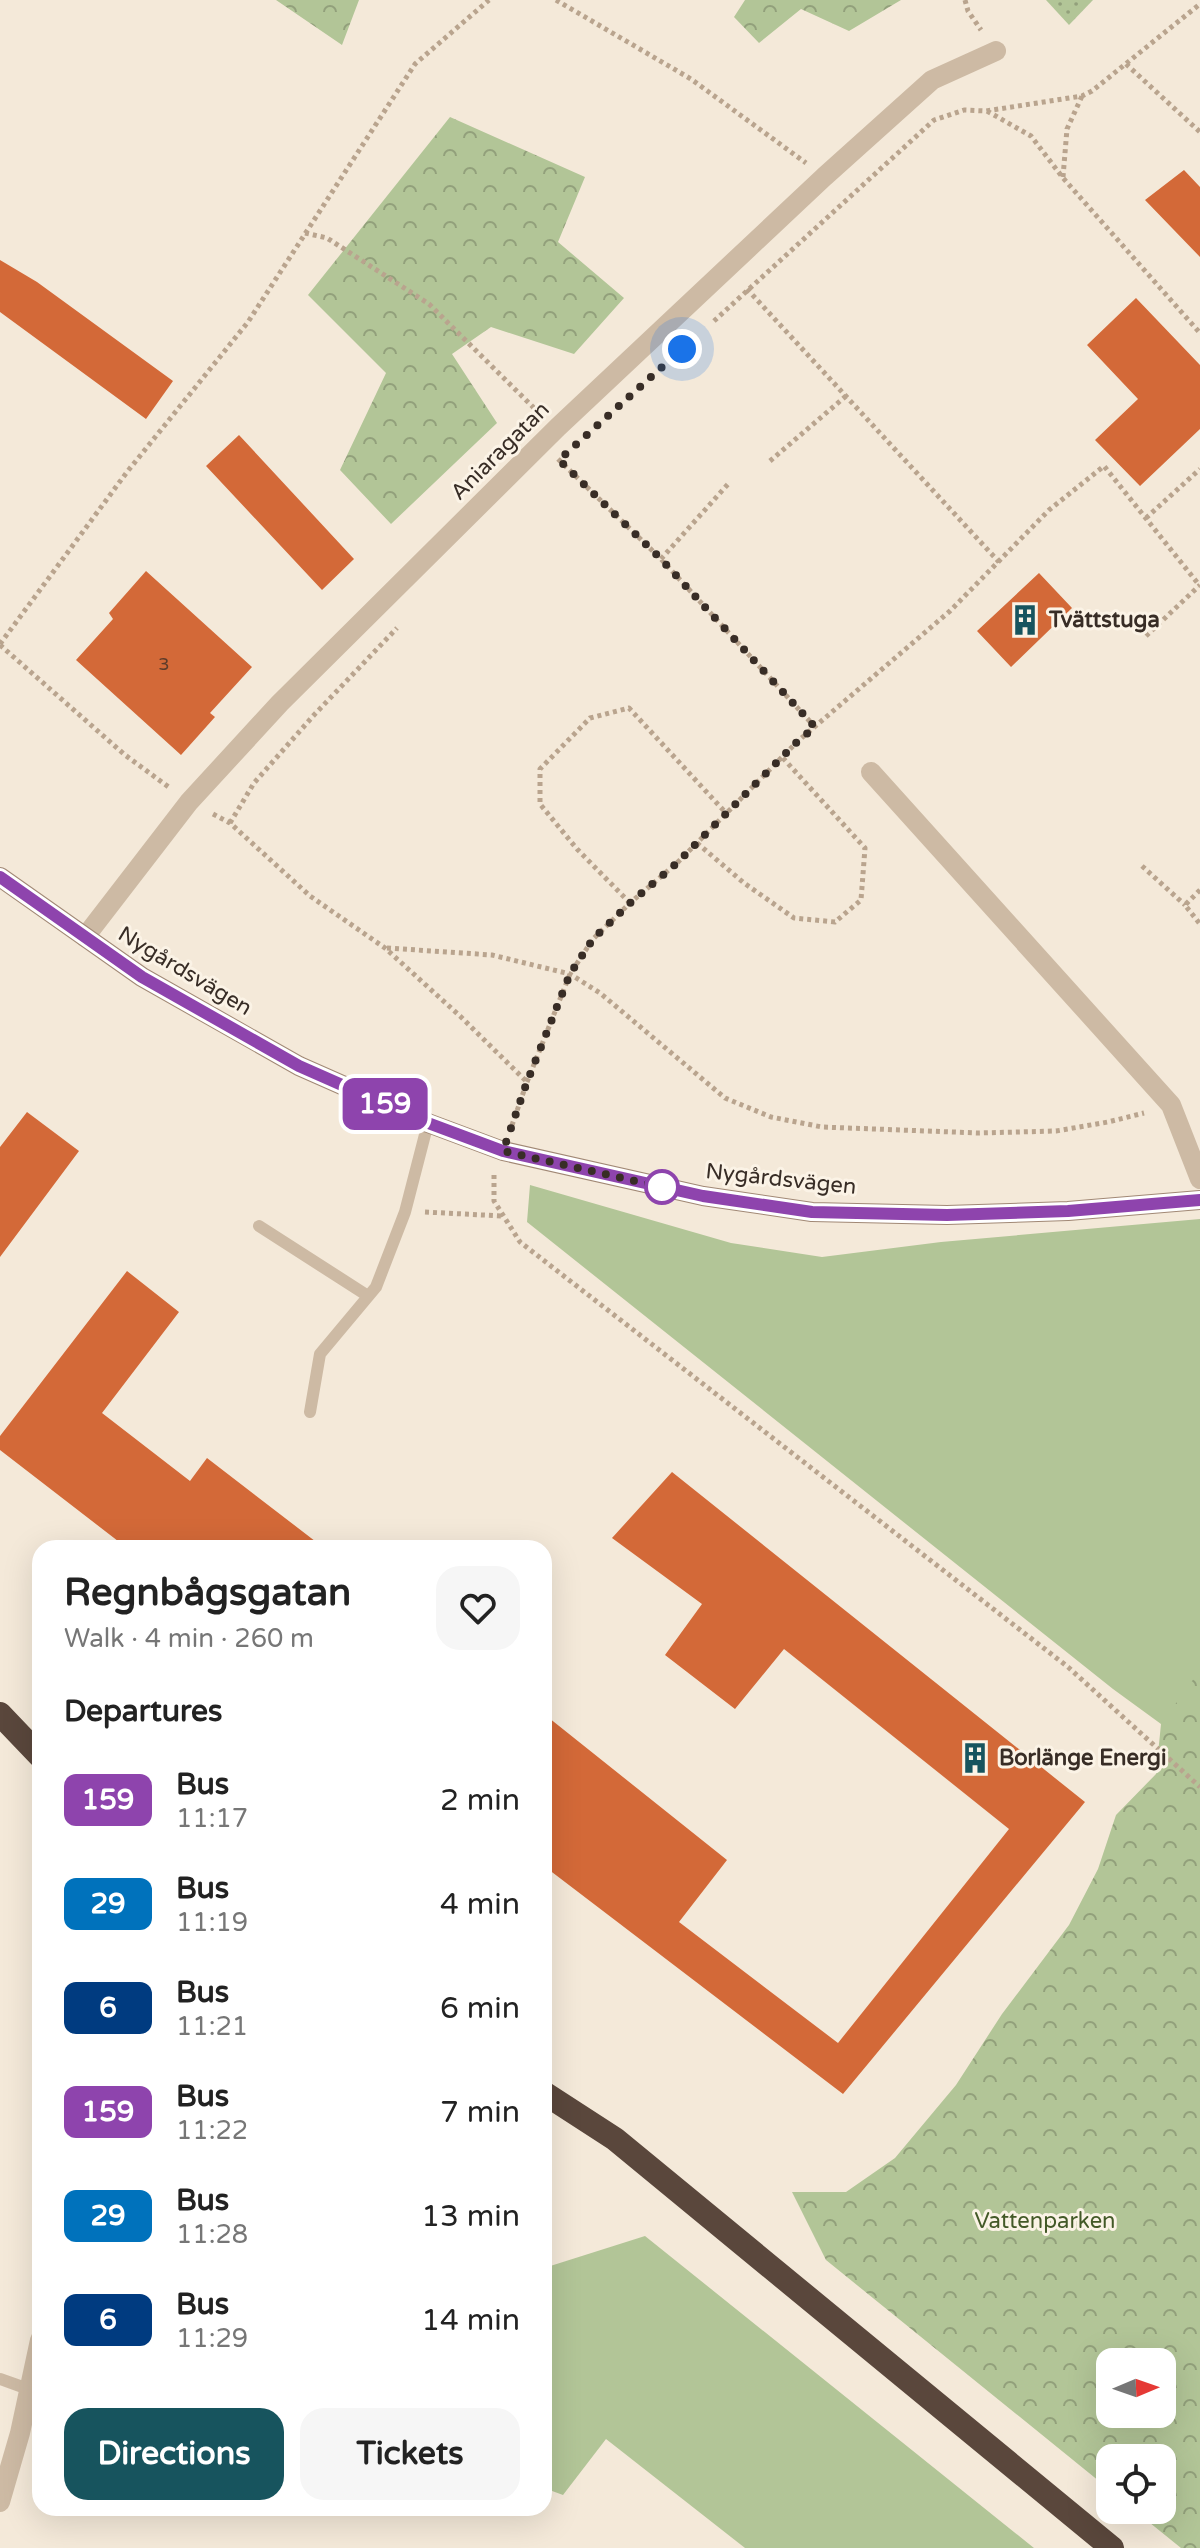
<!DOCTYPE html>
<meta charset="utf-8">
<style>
:root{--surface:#fff;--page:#f6f6f6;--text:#222;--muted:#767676;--accent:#17545e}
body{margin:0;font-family:"Varela Round",sans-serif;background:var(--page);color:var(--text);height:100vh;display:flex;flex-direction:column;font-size:30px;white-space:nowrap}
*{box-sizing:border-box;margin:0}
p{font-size:26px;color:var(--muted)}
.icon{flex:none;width:44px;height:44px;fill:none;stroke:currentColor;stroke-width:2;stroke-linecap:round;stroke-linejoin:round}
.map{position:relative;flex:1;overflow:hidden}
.sheet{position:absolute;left:32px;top:1540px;width:520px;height:976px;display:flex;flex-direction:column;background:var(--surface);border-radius:24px;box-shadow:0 8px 32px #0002}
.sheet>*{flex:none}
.badge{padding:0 16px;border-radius:12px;font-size:28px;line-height:52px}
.needle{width:52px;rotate:88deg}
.controls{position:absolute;left:1096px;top:2348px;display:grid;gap:16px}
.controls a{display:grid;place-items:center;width:80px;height:80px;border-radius:16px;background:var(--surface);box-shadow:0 8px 32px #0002;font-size:40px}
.you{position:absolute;width:40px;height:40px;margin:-20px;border:6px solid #fff;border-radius:50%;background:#1a73e8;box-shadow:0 0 0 12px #1a73e833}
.map>.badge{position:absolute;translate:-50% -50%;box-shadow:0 0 0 4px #fff}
h2{padding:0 32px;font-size:30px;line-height:72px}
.round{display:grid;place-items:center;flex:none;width:84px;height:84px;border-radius:24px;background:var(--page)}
.headline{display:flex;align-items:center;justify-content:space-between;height:136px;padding:0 32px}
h1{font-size:38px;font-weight:700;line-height:60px}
.primary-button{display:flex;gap:16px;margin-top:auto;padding:16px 32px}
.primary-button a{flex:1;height:92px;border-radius:24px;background:var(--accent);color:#fff;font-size:32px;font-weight:700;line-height:92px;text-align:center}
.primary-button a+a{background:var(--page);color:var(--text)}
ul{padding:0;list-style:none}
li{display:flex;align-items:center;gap:24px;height:104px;padding:0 32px}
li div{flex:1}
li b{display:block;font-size:30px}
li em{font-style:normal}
li .badge{min-width:88px;font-weight:700;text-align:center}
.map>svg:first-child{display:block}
.grass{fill:#b2c597}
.forest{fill:url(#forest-crowns);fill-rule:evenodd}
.garden{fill:url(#garden-dots)}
.building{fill:#d36938}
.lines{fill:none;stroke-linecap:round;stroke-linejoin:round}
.path{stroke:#b9a48e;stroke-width:5;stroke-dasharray:4 4;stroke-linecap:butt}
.lane{stroke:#cdbaa4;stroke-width:12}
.street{stroke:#cdbaa4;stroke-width:20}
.secondary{stroke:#a18875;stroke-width:20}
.highway{stroke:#5a473c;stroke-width:24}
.line-casing{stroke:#fff;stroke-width:18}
.line{stroke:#8e44ad;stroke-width:12}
.walk{stroke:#382d26;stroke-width:8;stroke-dasharray:0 14.4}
.stop-dot{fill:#fff;stroke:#8e44ad;stroke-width:4}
.labels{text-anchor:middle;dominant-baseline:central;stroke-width:6;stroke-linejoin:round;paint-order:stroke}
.number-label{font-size:18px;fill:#5f3c2a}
.street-label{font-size:22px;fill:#382d26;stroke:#fbf3e6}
.poi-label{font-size:22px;font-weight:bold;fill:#382d26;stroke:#fbf3e6;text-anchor:start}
.park-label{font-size:22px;fill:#435927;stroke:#fbf3e6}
</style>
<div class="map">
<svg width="1200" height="2548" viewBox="0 0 1200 2548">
<defs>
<pattern id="forest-crowns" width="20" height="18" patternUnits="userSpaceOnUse" patternTransform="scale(2)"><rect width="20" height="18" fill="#b2c597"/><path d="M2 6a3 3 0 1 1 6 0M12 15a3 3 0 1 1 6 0" fill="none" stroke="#92a07b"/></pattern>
<pattern id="garden-dots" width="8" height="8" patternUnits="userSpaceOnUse" patternTransform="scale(2)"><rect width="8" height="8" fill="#b2c597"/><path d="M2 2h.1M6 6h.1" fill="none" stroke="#92a07b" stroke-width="1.8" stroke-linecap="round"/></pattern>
</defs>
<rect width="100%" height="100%" fill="#f4e9d9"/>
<path class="grass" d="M530,1185L731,1243L822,1257L941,1242L1200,1219V1759L1161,1724L1113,1689L527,1222Z
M645,2236L1034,2548H745L606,2439L563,2495L544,2488V2268Z"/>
<path class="forest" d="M276,0H359L342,45Z
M745,0H901L849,31L801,9L759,43L734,17Z
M450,117L585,177L558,242L624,298L574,354L491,327L452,354L497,423L391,524L340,470L386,373L308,295Z
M1200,1670V2548H1181L1134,2510H1162V2458H1110V2490L826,2260L792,2192H846L895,2158L956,2085L1002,2014L1069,1925L1098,1869L1116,1815L1156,1774L1161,1724ZM1162,2362V2414H1110V2362Z"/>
<path class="garden" d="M1046,0H1093L1069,25Z"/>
<path class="building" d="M1184,170L1200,187V257L1145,200Z
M0,260L37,282L173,381L146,419L0,312Z
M1136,298L1200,365V429L1140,486L1095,440L1138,399L1087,345Z
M239,435L354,559L322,590L206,466Z
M146,571L252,667L210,713L215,717L181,755L76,660L113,619L109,613Z
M1039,573L1072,608L1011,667L977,631Z
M27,1112L79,1151L0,1257V1147Z
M127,1271L179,1312L102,1413L190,1481L207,1458L324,1548H127L0,1450V1436Z
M672,1472L1085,1802L843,2094L544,1866V1714L727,1860L679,1922L838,2043L1009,1829L784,1649L735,1709L665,1655L702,1604L612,1538Z"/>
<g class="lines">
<path class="path" d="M556,0L691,79L806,163
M965,0L968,11L981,30
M1126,64L1200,132
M987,111L1031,136L1063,178L1200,333
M1063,177L1067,129L1082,96
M305,233L327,238L429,304L539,413
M747,289L999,562
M714,321L934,120L964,110L986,111L1082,96L1092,91L1200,4
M558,459L661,559L815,727
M770,461L846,396
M1146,518L1200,469
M661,559L729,483
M1146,636L1200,585
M0,644L127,472L248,322L415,64L489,0
M0,645L125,755L170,788
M213,814L230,823L310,896L385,948L460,1016L527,1082L511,1128
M230,823L254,783L314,715L397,628
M697,843L744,883L794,918L835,922L861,900L865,848L782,757
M1142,866L1185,905
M1200,890L1185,905L1200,924
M630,903L577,849L540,804V769L590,718L629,708L726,813
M387,948L492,955L570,974L600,993L725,1098L771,1117L822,1127L979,1133L1056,1131L1108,1122L1144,1113
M527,1082L570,974L593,939L630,903L677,863L798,741L950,611L1049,510L1104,466L1200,586
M494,1175V1201L520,1242L1068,1667L1200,1787
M425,1212L502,1216"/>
<path class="lane" d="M259,1226L368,1296
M310,1412L320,1354L376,1287L405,1212L428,1123
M0,2379L31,2390L40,2391"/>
<path class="street" d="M871,772L1171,1105L1200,1179
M85,937L189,802L280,703L558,427L824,177L932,80L996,51
M0,2502L20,2433L40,2340"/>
<path class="secondary" d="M0,877L142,977L299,1066L428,1123L503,1151L703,1196L812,1212L947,1215L1068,1211L1200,1200"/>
<path class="highway" d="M0,1714L40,1756
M544,2093L615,2139L1112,2548"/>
</g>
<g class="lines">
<defs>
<path id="line" d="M0,877L142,977L299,1066L428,1123L503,1151L703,1196L812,1212L947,1215L1068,1211L1200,1200"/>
</defs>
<use href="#line" class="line-casing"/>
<use href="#line" class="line"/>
<path class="walk" d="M662,1187L503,1151L527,1082L570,974L593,939L630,903L677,863L798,741L815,727L661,559L559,460L682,349"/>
</g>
<defs>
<symbol id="building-bare" viewBox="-9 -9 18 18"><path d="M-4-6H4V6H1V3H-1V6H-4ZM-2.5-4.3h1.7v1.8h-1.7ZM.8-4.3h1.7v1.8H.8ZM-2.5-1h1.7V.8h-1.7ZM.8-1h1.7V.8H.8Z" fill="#17545e" stroke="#fbf3e6" stroke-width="2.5" paint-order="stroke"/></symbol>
</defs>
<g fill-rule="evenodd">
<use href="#building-bare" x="1003" y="598" width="44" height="44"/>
<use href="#building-bare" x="953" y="1736" width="44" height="44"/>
</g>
<circle class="stop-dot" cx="662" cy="1187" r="16"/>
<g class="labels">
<g class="number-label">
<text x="164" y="664">3</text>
</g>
<g class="street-label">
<text transform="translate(500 451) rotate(-45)">Aniaragatan</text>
<text transform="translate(185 971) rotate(31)">Nygårdsvägen</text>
<text transform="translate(781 1179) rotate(6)">Nygårdsvägen</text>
</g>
<g class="poi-label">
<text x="1049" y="620">Tvättstuga</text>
<text x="999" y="1758">Borlänge Energi</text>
</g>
<g class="park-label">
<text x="1045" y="2221">Vattenparken</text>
</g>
</g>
</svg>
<div class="controls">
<a><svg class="needle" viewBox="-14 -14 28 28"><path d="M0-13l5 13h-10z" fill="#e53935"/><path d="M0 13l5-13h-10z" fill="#767676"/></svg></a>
<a><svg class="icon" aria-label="locate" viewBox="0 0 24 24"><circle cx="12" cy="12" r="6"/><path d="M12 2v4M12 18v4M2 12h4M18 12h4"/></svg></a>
</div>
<div class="you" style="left:682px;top:349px"></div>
<b class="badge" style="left:385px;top:1104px;background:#8e44ad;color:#fff">159</b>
<section class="sheet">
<div class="headline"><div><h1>Regnbågsgatan</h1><p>Walk · 4 min · 260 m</p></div><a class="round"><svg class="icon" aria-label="heart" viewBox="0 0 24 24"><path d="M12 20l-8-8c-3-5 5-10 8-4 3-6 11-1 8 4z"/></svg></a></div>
<h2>Departures</h2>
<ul>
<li><span class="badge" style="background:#8e44ad;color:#fff">159</span><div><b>Bus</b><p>11:17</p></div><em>2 min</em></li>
<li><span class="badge" style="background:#0072bc;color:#fff">29</span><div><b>Bus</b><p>11:19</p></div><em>4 min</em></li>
<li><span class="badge" style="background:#003b80;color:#fff">6</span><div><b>Bus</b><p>11:21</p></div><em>6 min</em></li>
<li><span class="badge" style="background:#8e44ad;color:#fff">159</span><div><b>Bus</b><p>11:22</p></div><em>7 min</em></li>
<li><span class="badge" style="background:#0072bc;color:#fff">29</span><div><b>Bus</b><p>11:28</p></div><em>13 min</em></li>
<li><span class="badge" style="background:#003b80;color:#fff">6</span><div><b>Bus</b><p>11:29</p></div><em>14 min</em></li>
</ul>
<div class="primary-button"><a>Directions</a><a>Tickets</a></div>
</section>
</div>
